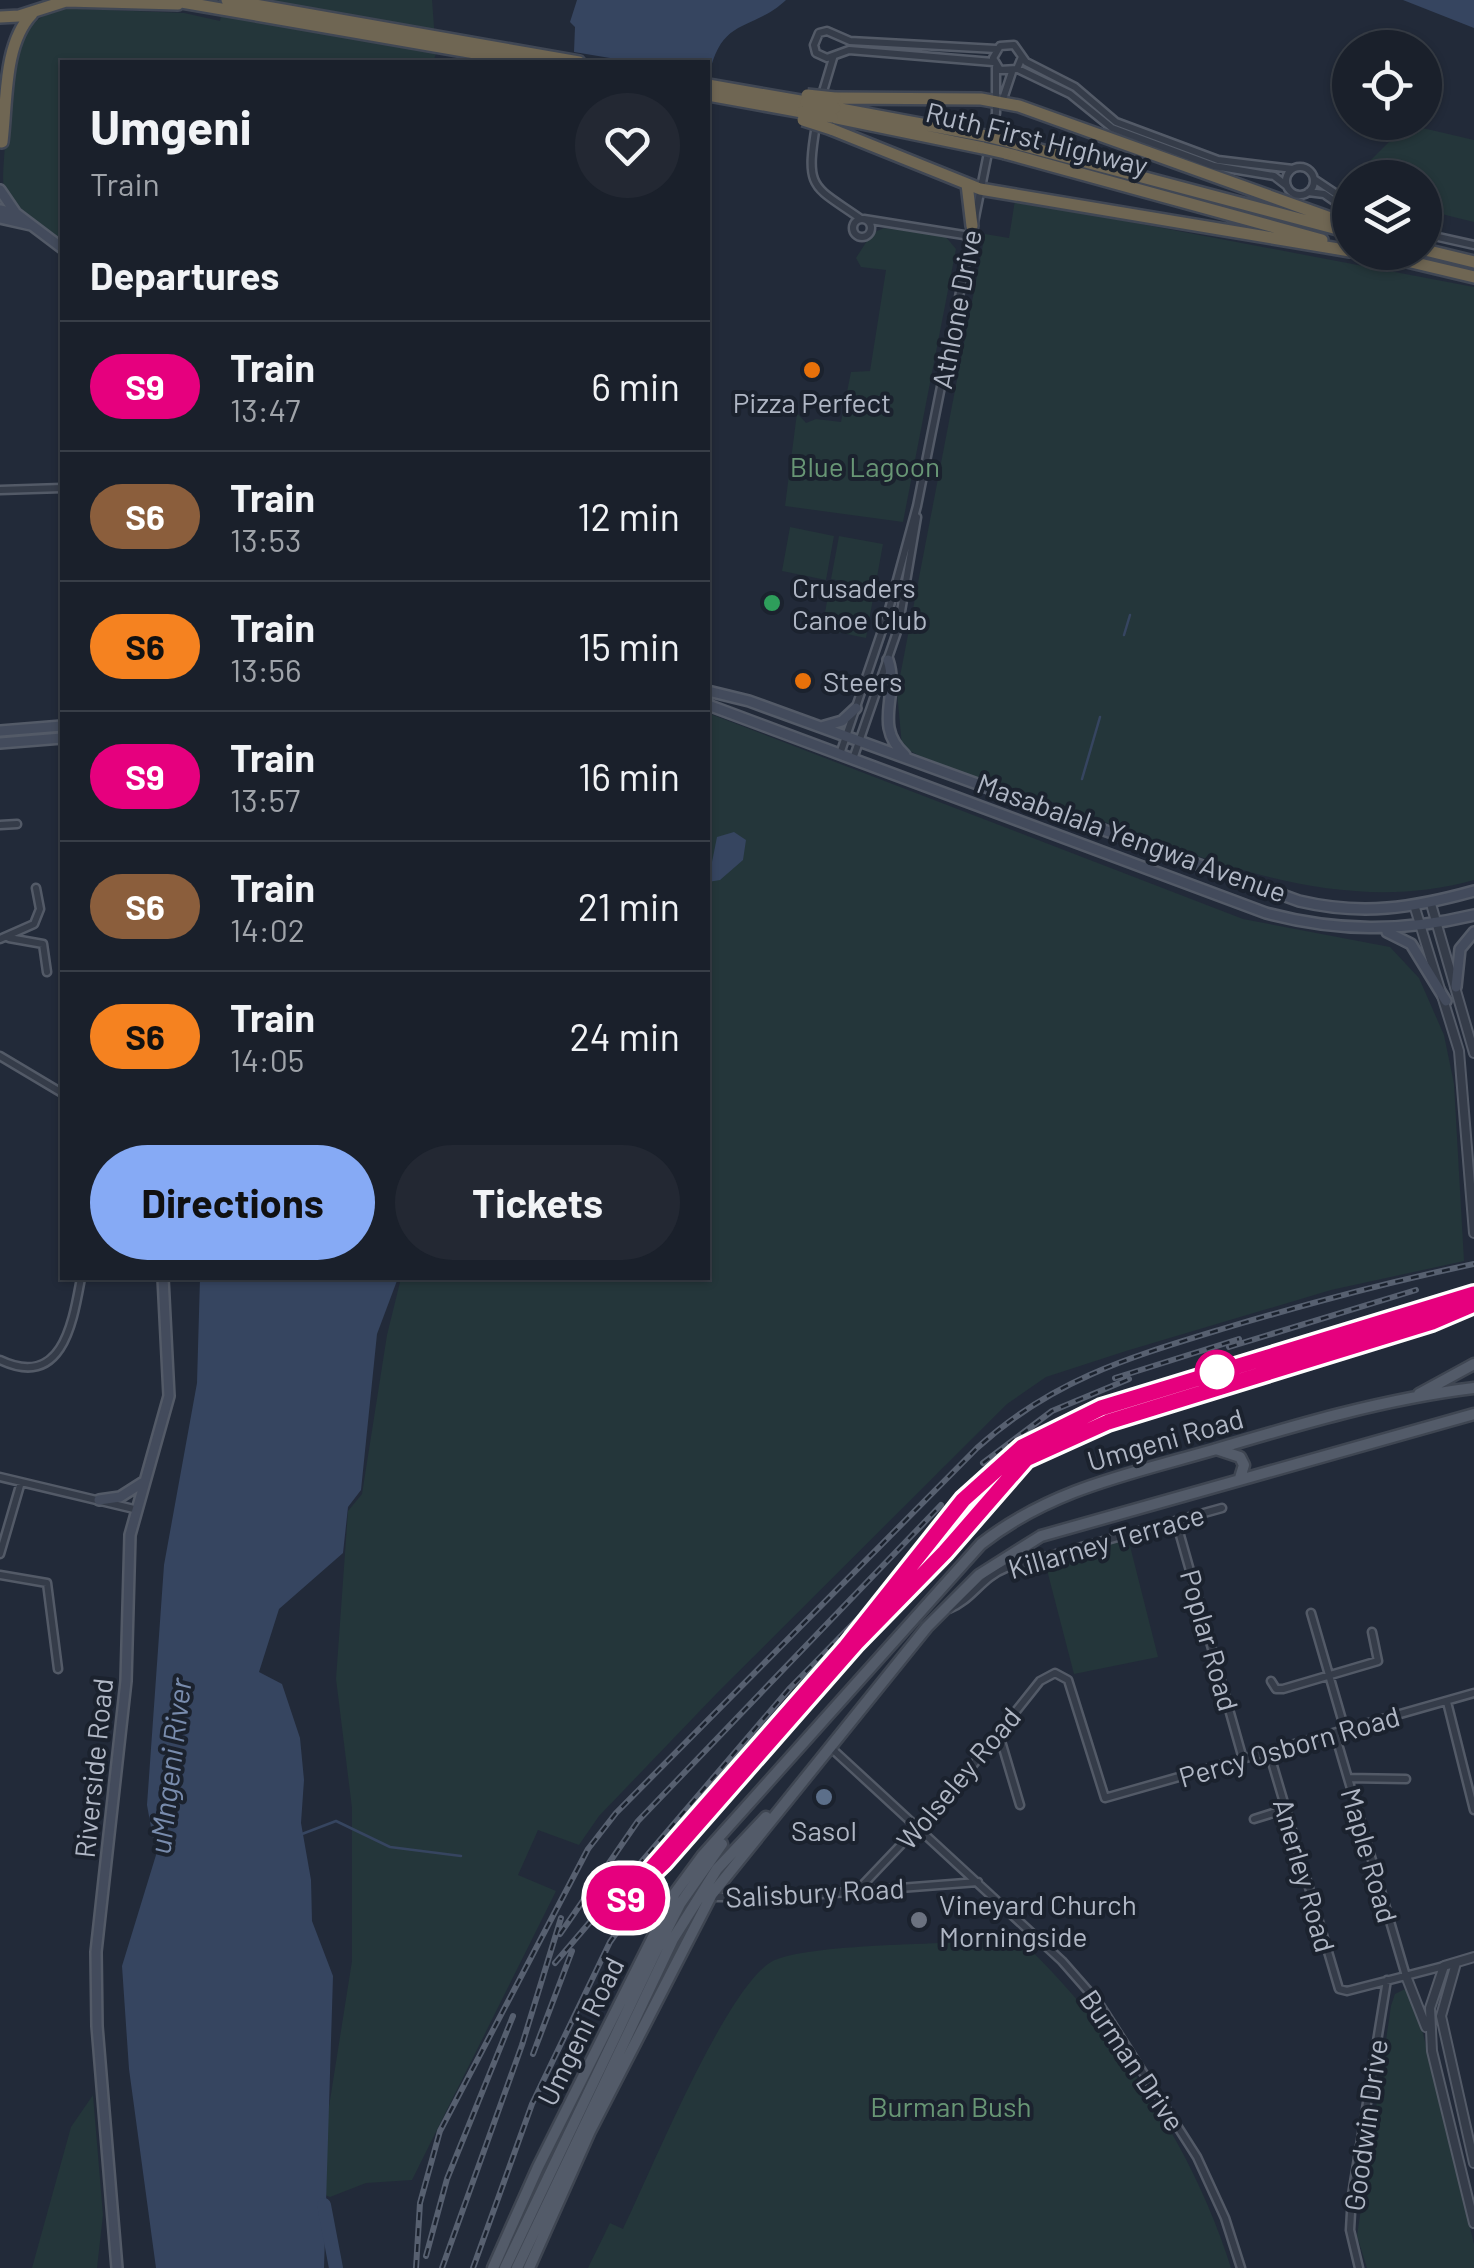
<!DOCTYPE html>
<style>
:root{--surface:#1a202b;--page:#232833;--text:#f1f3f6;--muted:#9fa3a9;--line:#383e47;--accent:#86aaf5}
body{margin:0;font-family:Barlow,sans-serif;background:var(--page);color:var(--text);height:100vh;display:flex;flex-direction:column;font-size:38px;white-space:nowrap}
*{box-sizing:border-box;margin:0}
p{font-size:32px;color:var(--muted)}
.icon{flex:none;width:55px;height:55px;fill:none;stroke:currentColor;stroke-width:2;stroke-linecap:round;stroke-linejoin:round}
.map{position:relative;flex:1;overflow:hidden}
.side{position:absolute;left:60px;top:60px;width:650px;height:1220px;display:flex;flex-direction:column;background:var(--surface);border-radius:0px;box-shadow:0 2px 8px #0004,0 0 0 2px var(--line)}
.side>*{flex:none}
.badge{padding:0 20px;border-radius:32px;font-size:35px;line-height:65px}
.fabs{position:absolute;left:1332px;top:30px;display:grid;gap:20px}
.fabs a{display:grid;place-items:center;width:110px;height:110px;border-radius:50%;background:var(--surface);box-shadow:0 2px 8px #0004,0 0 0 2px var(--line);font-size:50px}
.map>.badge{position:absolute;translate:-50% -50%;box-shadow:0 0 0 5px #fff}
h2{padding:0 30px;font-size:38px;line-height:90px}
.round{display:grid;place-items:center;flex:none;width:105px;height:105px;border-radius:52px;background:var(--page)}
.head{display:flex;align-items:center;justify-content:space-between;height:170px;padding:0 30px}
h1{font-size:48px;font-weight:700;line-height:75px}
.action{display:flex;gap:20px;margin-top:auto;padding:20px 30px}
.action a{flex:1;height:115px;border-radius:60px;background:var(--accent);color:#111;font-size:40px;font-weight:700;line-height:115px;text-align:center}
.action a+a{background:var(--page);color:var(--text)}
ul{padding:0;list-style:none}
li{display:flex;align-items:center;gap:30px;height:130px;padding:0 30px;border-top:2px solid var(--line)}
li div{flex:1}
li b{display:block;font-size:38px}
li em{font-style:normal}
li .badge{min-width:110px;font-weight:700;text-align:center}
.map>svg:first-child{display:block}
.green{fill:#24363a}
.water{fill:#364560}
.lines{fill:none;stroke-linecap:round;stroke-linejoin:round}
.stream{stroke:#364560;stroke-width:2.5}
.river{stroke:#364560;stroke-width:14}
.minor-casing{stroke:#535a67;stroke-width:11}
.tertiary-casing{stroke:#535a67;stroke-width:12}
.secondary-casing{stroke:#535a67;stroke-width:14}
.primary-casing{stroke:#3f4652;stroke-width:15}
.motorway-casing{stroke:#404754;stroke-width:16}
.minor{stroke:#353c49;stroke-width:6}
.tertiary{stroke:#353c49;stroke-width:8}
.secondary{stroke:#434b5c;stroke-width:9}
.primary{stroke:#535b69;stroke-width:10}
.motorway{stroke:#6f6653;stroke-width:11}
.rail-casing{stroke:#576070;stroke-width:6}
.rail{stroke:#1b222e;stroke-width:2.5;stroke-dasharray:8;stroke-linecap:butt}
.motorway-bridge-casing{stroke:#404754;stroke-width:16;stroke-linecap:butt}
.motorway-bridge{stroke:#6f6653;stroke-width:11}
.line-casing{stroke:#fff;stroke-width:22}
.line{stroke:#e6007e;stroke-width:15}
.food-dot{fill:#e8710a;stroke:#1b222e;stroke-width:4}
.leisure-dot{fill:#2e9e5b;stroke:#1b222e;stroke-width:4}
.stop-dot{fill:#fff;stroke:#e6007e;stroke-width:5}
.service-dot{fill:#5c6f8a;stroke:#1b222e;stroke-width:4}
.worship-dot{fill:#6b7280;stroke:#1b222e;stroke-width:4}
.labels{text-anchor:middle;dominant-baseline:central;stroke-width:8;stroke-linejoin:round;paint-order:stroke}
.street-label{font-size:28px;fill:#b0b7c5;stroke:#1b222e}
.poi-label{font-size:28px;fill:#b0b7c5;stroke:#1b222e;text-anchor:start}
.park-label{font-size:28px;fill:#689675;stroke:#1b222e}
.water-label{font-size:30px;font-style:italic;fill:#798cad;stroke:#1b222e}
</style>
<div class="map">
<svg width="1474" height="2268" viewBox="0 0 1474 2268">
<rect width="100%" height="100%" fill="#222a39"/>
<path class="green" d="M224,0H432L436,54L433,62H62V242C43,223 17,217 4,192C0,176 13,55 23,37C30,23 45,14 59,8L184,13L220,21Z
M1401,123L1474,140V222L1425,210V178L1354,177L1391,140Z
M1015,200L1474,287V880C1326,922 1175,846 1038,797C998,782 937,769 902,746L897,692L985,234L1009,238Z
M884,228L945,236L956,249L903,522L785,506L797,413L806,423L816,419L841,422L851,372L870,371L886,270L861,267L856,258L872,233Z
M790,527L834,536L826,580L782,571Z
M839,536L883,544L875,588L831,579Z
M830,585L874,593L866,638L822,629Z
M708,713L1243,919L1390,947L1419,978L1444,1035L1454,1084L1464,1261L1331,1290L1126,1351L1046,1377L1007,1404L719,1691L599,1816L579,1845L538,1830L518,1875L556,1891L412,2180L366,2183L330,2197L325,2195L322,2151L352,1961V1808L336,1679L348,1511L362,1494L387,1335L401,1278H708Z
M1128,1538L1158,1657L1074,1674L1046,1566Z
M1012,1932C1109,2023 1191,2140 1231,2268H588L610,2223L623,2229C651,2172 724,1991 771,1962C804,1943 954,1944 999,1941Z
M1407,1988L1413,1992L1474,2244V2268H1367L1357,2236L1391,2006L1395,1994Z
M93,2095L103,2215L97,2268H32L71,2127Z"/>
<path class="water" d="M577,0H786C752,32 721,16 709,76L708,62H634L574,52L575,27L570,22Z
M1403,0H1474V28Z
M734,832L746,840L743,860L720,880L708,882L717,837Z
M200,1278H398L377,1334L361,1490L348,1507L343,1553L279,1609L259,1672L282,1684L300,1738L304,1780L301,1823L311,1880L312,1921L333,1976L324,2268H156L129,2069L122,1966L156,1855L147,1805L164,1565L197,1383Z"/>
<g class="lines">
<path class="stream" d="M1124,635L1130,615
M1082,779L1100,717
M302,1834L336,1821L390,1847L461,1856"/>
<path class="river" d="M324,2205L336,2268"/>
<defs>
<path id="minor" d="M1022,57L1017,69L1000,70L993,58L1000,46L1014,45L1026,62L1075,87L1116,122L1218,160L1293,169
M993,62L849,50L827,58L816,53L814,45L819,33L827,31L850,41L996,49
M1018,69L1070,94L1112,128L1214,166L1274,176L1287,186
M821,98L833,58
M1002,102L1012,72
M816,125C805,191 813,185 861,219
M1286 181a14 14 0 1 1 28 0a14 14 0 1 1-28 0Z
M1314,179L1350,203
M1308,192L1324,194L1350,212
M864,219L970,236
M853 228a9 9 0 1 1 18 0a9 9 0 1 1-18 0Z
M1425,234L1474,245
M0,490L62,488
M840,754L888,613L917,506L996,113V67
M853,759L898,629L917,517
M0,825L17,824
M9,938L43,944L47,972
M0,939L34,924L40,909L36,888
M0,1056L62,1093
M0,1360C63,1390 73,1321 81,1278
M0,1477L134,1509
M1176,1521L1243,1759
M0,1554L21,1482
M0,1575L47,1583L58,1669
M949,1609C972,1600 982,1577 1006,1568L1222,1508
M1311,1613L1345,1730
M1271,1681L1276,1689H1283L1378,1661L1372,1632
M1447,1702L1474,1810
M998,1731L1020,1805
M1335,1734L1406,1976
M830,1747L1062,1961L1098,2002L1197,2157L1225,2218L1241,2268
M1269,1752L1339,1989L1347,1991L1444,1966
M1348,1778L1406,1779
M1254,1819L1286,1809
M856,1892L953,1790L1040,1681L1055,1673L1068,1680L1105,1798L1474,1693
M711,1897H783L978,1882
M1359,2268L1350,2230L1352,2195L1387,1980"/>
<path id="tertiary" d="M1431,904L1474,1053
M1415,908L1459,1051L1474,1233
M1474,1957L1444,1966L1430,2008L1432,2051L1474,2223
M1456,1963L1441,2016L1474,2163
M1406,1976L1426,2027"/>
<path id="secondary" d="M0,190L15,212
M0,210L17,214L62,248
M0,218L31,225
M888,660C900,696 872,725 905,755
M708,691L749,701L1299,901C1362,916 1413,908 1474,891
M708,705L1266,913C1337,932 1403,932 1474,915
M821,727L842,721L856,708
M0,731L62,726
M0,743L62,738
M1387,932L1411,944L1446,1001
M1456,987L1460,949L1474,932
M99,1500L120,1497L142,1483
M117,2268L97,2026L96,1952L126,1681L130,1535L169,1396L163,1278"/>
<path id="primary" d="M1419,1394L1474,1364
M1216,1449L1240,1457L1244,1465L1240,1478
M493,2268L538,2167L675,1893L703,1855L981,1544C1051,1489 1130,1474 1213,1450C1300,1424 1384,1399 1474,1388
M505,2268L654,1955L680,1904L722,1844
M517,2268L673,1939L717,1869L766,1817
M529,2268L590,2131L712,1894L927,1627L979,1575L1041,1536L1474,1414"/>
<path id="motorway" d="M170,0L526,62
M227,0L579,62
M0,17L19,16L66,1L178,4
M708,85L806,102
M708,95L802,112
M835,98L981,99L1019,106L1350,225
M835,108L986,136
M832,117L983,148
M831,129L980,189L1350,251
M1006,141L1345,231
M2,142C7,103 3,44 32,14
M1005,153L1322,240
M967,184L972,226
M1425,250L1474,262
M1369,252L1474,277"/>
</defs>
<use href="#minor" class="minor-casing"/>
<use href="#tertiary" class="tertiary-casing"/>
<use href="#secondary" class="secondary-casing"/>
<use href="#primary" class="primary-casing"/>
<use href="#motorway" class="motorway-casing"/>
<use href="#minor" class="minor"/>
<use href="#tertiary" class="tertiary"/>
<use href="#secondary" class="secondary"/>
<use href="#primary" class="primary"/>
<use href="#motorway" class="motorway"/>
<defs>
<path id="rail" d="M1229,1347L1416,1290
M1253,1377L1430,1322
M1115,1378L1239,1339
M1114,1419L1191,1396
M983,1463L1052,1411L1129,1379
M560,1934L638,1821L941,1505
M555,1963L790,1688L900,1576L977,1485L1022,1447L1101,1408L1474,1294
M533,2054L572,1951
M426,2256L447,2179L513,2016
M416,2268L420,2203L440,2131L588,1849L616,1813L977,1448C1052,1380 1127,1358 1222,1329C1306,1304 1388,1282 1474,1264
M442,2268L522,2045L561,1918
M473,2268L532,2104L610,1942L681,1842L1024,1461"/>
</defs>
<use href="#rail" class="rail-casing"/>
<use href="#rail" class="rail"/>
<defs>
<path id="motorway-bridge" d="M807,95L835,98
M806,102L835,108
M802,112L832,117
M803,120L831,129
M986,136L1006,141
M983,148L1005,153"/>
</defs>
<use href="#motorway-bridge" class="motorway-bridge-casing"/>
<use href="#motorway-bridge" class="motorway-bridge"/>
</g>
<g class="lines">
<defs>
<path id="line" d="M1474,1294L1101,1408L1022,1447L963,1500L846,1647L622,1902L664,1862L856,1643L945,1552L1026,1459L1108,1422L1432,1322L1474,1304"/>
</defs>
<use href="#line" class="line-casing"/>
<use href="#line" class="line"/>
</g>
<g class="food-dot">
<circle cx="812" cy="370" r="10"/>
<circle cx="803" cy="681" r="10"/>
</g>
<circle class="leisure-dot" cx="772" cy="603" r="10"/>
<circle class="stop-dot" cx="1217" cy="1372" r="20"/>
<circle class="service-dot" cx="824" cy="1797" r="10"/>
<circle class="worship-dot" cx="919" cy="1920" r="10"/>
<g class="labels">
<g class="street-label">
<text transform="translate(1037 138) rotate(14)">Ruth First Highway</text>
<text transform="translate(956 309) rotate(-79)">Athlone Drive</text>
<text transform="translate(1132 837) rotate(20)">Masabalala Yengwa Avenue</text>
<text transform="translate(1165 1439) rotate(-16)">Umgeni Road</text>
<text transform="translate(1106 1541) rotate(-16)">Killarney Terrace</text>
<text transform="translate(1210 1640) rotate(74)">Poplar Road</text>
<text transform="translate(1289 1746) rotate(-16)">Percy Osborn Road</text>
<text transform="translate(93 1768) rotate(-84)">Riverside Road</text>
<text transform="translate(958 1778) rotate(-50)">Wolseley Road</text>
<text transform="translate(1370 1855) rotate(74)">Maple Road</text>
<text transform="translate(1305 1875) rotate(74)">Anerley Road</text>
<text transform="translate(815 1892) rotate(-3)">Salisbury Road</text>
<text transform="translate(580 2031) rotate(-64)">Umgeni Road</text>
<text transform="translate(1133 2060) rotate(56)">Burman Drive</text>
<text transform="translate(1365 2125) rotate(-82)">Goodwin Drive</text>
</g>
<g class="poi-label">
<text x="812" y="402" text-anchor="middle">Pizza Perfect</text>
<text x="792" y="587">Crusaders<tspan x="792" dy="32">Canoe Club</tspan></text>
<text x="823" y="681">Steers</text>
<text x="824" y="1830" text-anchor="middle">Sasol</text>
<text x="939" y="1904">Vineyard Church<tspan x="939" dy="32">Morningside</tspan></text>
</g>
<g class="park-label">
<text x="865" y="466">Blue Lagoon</text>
<text x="951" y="2106">Burman Bush</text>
</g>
<g class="water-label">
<text transform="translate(169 1766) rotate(-83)">uMngeni River</text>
</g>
</g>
</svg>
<div class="fabs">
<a><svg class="icon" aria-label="locate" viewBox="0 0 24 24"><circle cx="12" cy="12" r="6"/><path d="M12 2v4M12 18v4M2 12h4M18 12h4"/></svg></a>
<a><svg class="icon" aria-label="layers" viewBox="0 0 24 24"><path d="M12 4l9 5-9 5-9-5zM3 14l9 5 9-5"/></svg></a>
</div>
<b class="badge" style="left:626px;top:1898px;background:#e6007e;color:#fff">S9</b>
<section class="side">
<div class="head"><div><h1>Umgeni</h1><p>Train</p></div><a class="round"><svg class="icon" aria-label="heart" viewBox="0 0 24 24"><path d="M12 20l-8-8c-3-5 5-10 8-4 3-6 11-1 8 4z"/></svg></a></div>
<h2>Departures</h2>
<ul>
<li><span class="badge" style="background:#e6007e;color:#fff">S9</span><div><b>Train</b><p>13:47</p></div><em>6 min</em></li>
<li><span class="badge" style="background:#8b5e3c;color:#fff">S6</span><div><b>Train</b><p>13:53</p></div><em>12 min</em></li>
<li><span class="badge" style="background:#f58220;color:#111">S6</span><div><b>Train</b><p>13:56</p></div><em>15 min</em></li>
<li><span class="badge" style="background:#e6007e;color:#fff">S9</span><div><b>Train</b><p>13:57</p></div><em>16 min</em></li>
<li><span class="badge" style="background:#8b5e3c;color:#fff">S6</span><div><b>Train</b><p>14:02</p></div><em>21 min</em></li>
<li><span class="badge" style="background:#f58220;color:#111">S6</span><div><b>Train</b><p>14:05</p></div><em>24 min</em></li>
</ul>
<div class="action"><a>Directions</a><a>Tickets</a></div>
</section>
</div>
